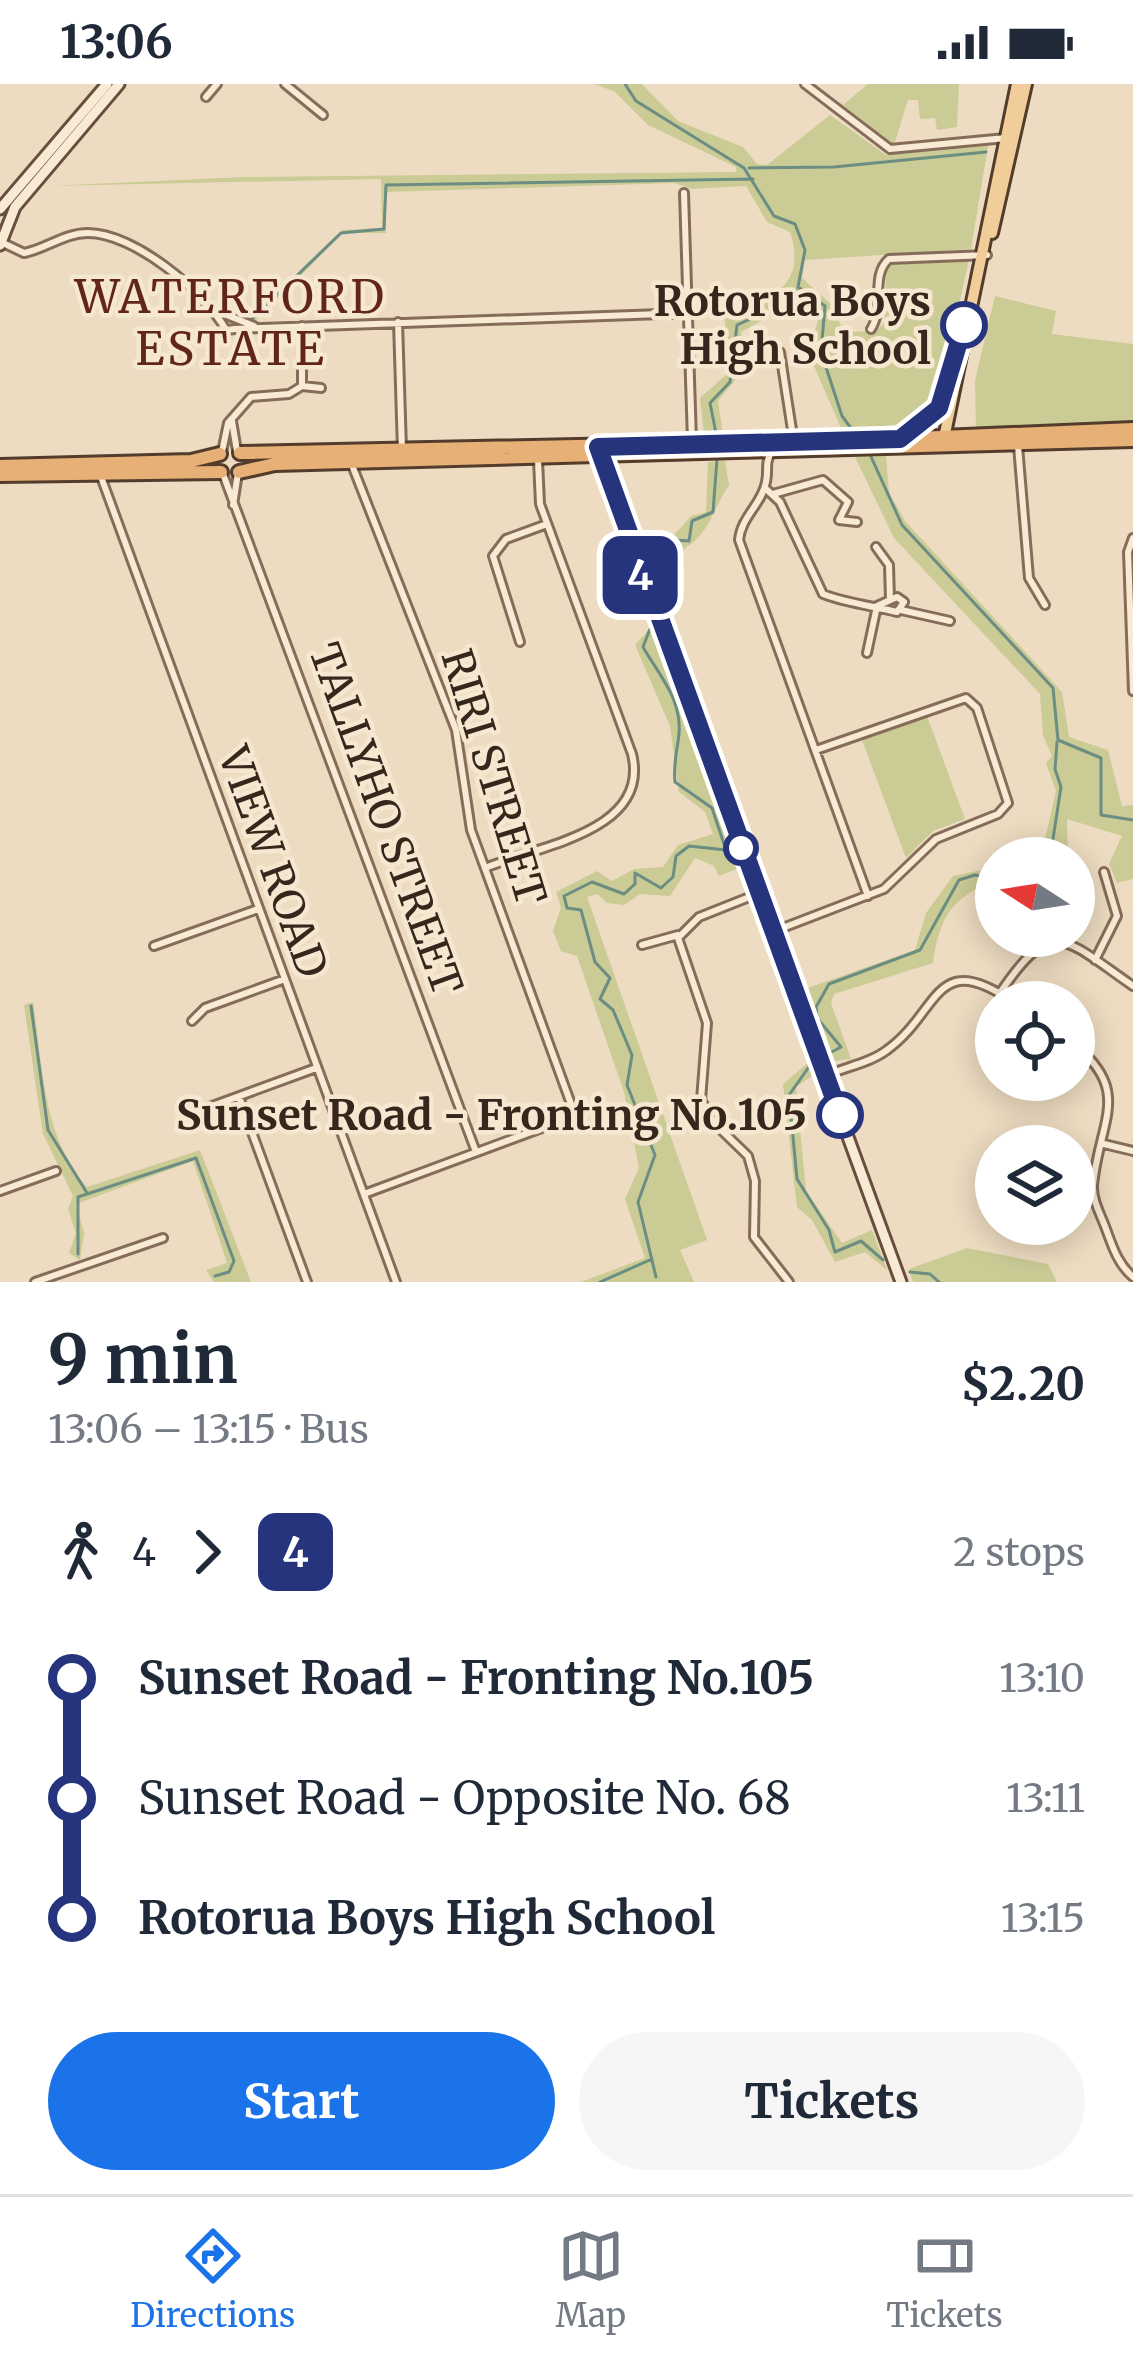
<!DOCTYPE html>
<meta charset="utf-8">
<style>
:root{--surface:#fff;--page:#f6f6f7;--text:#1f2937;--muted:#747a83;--line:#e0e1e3;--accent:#1a73e8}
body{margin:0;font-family:Merriweather,serif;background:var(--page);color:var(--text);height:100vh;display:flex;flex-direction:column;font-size:45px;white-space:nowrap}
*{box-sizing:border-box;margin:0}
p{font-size:39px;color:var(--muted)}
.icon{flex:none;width:66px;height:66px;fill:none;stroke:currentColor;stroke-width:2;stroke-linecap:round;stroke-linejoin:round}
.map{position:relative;height:1198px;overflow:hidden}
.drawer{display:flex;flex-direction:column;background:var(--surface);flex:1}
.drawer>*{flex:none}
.badge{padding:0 24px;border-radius:18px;font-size:42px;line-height:78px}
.needle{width:78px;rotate:282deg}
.tools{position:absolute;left:975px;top:753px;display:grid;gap:24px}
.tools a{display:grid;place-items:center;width:120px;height:120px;border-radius:50%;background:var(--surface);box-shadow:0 6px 30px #0003;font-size:60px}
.map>.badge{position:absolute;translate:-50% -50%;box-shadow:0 0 0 6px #fff}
.legs{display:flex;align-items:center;gap:18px;height:132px;padding:0 48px;font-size:39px}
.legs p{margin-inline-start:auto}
.headline{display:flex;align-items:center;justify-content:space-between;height:204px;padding:0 48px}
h1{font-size:66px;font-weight:700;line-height:90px}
.primary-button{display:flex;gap:24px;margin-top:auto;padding:24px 48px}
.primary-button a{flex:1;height:138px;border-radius:72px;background:var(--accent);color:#fff;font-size:48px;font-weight:700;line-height:138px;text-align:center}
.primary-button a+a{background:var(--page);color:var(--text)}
ul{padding:0 48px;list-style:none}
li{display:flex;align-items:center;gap:42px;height:120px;font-size:45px}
li i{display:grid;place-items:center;width:18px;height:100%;margin:0 15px;background:currentColor}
li i::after{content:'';width:30px;height:30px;margin:-15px;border:9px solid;border-radius:50%;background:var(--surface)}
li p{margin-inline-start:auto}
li:first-child i{background:linear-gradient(#0000 50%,currentColor 0)}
li:last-child i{background:linear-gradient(currentColor 50%,#0000 0)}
.status{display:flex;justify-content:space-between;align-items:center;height:84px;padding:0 60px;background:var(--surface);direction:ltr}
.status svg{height:33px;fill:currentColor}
.dock{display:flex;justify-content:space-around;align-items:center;height:168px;border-top:3px solid var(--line);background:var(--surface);font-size:33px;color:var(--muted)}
.dock a{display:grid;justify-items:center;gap:6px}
.dock .active{color:var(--accent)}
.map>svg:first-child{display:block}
.green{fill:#cacb95}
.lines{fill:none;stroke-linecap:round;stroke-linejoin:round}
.stream{stroke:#6b8d82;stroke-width:3}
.minor-casing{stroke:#866d59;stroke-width:12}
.secondary-casing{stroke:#684e3c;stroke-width:15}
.primary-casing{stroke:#543c2d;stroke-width:16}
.trunk-casing{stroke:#543c2d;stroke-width:18}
.minor{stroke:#f8ead4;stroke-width:6}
.secondary{stroke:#f8ead4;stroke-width:9}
.primary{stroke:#f0cd99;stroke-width:10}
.trunk{stroke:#e6b076;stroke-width:12}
.line-1-casing{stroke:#fff;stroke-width:27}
.line-1{stroke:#26347d;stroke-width:18}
.stop-1-dot{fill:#fff;stroke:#26347d;stroke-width:6}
.labels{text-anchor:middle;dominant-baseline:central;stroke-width:9;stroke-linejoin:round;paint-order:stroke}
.stop-label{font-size:42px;font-weight:bold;fill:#36271d;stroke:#f5e7d0;text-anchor:end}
.street-label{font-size:42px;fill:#36271d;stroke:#f5e7d0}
.neighbourhood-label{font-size:45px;letter-spacing:3px;fill:#62251d;stroke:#f5e7d0}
</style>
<div class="status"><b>13:06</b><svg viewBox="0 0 49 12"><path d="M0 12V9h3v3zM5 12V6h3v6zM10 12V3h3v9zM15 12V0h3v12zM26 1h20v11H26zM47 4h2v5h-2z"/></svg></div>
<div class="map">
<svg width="1133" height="1198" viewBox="0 0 1133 1198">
<rect width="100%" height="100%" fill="#eddcc1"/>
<path class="green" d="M595,0H642L678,37L743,63L757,80L767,81L830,31L886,71L988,62L971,165L805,176L802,194L832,221L844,248L876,247L885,238L886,180L969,176L940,304L918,337L843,349L808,268L818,237L785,224L741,248L746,292L737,294L718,317L723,351H704L700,314L728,289L724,224C769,220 808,202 790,148L767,138L746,102L691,105L675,99L386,108V149H343L254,238H247L342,146L382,144L381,95L47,102L245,93L736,88V83L648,41L615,8Z
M868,0H959L957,43L937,46L935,34L920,35L918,16H908L894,61L843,21Z
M995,212L1056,227L1052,250L1133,260V337L976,345L975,296Z
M886,372L889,409L906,438L1062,608L1069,653L1108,666L1122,722L1133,721V795L1117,799L1109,780L1122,752L1067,735L1068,774H1019L1045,755L1056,707L1046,679L1052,672L1043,651L1040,610L894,454L855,373Z
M725,377L729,401C713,425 710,449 684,465L682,498L664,535L659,519L674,496L667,459L691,432L706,428L708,378Z
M651,543L737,785L719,792L714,782L695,774L670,812L640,810L624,821L607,819L597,810L587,813L707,1156L680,1166L694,1198H581L645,1174L625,1115L639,1084L624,1008L577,872L561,867L553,847L561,824L556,808L597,787L612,797L634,785L663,783L678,761L713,750L705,728L679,708L670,642L635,561Z
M927,632L965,735L933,747L906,774L862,656Z
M996,783V812L987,800C948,817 939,838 933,879L834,910L831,919L851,975L826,978L802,906L915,866L926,829L953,792Z
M33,918C43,982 42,1052 87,1103L200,1066L251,1198H214L206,1186L227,1179L193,1077L76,1120L84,1149L80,1176L69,1169L76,1149L68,1125L73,1112L43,1050L24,921Z
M810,977L815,990L796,1003L806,1107L842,1159L872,1146L887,1186L865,1168L835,1178L812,1136L797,1123L783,1000Z
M967,1164L1048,1180L1057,1198H913L909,1185Z"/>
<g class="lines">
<path class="stream" d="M625,0L636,17L744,84L774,132L795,140L805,166L798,203L825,222L821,268L842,332L862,359
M749,84L834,83L986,68
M252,235L341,149L384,145L386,101L753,95
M716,349L710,319L730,298L737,241L788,218L796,206
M868,366L902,441L1053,604L1058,656L1101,674V731L1133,736
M664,526L680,498L675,456L689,457L692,437L713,428L717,375
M650,545L643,563C659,591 682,615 679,650C677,668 673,680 675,698L712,724L726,766L689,762L676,772L673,793L661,804L635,789V800L624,810L592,798L564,812L567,824L581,826L595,878L610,894L600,915L613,926L632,971L627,1001L655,1071L638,1118L656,1193
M1050,774L1061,703L1055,685L1057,658
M31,922L48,1046L87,1109
M826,971L841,963L817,934L816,923L829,900L920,866L959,796L975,791L996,794
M811,980L789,1011L797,1095L829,1146L835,1168L861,1157L883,1176
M78,1170V1113L196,1074L234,1177L229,1188L215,1192
M910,1188L930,1190L939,1198
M600,1198L652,1175"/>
<defs>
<path id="minor" d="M285,0L323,31
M805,0L890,65L1006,54
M206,13L217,0
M684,109L692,357
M3,159L24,169C46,165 64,149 88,149C134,149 205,208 226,246L235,245
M212,225L254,242
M398,238L402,366
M235,245L689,229
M871,245C885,223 870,191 889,175L987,171
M780,268L794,359
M302,302L321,304
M232,337L237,367
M1018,362L1029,494L1045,521
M772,367C764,380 769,384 766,398C762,420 741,433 739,456L868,812
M222,368L228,339L251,313L289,310L302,302V242
M350,376L456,646L471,746L571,1020L558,1038L364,1110
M100,390L396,1198
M223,390L476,1068
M765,404L780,418L823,510C846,519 873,522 897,528L904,518L897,513L877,522L867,569
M773,410L823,396L848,418L839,436L857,438
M233,421L238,389
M1133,454L1128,468L1133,607
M876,463L889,481L890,516
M901,526L950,537
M520,558L493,472L506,455L547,440
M485,784C537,762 651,748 632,670L540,420L538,376
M757,810L699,833L678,854L707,939L701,1016L714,1039L748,1072L755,1097L754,1153L789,1198
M772,848L884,805L936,755L998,730L1008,719L977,624L966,614L816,666
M642,861L678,851
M154,862L258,825
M1095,876L1117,832L1104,788
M1000,909C1053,830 1066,856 1133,902
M192,937L205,924L285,895
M1074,960C1133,1008 1099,1037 1093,1101C1092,1116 1101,1131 1106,1145C1113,1164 1118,1180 1133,1193
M825,992C845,983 870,979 887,966C940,928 934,863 1013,918
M239,1013L307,1198
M196,1028L316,984
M1104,1060L1133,1067
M0,1107L56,1087
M35,1198L163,1154"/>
<path id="secondary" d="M0,125L107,0
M0,161L15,123L119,0
M598,369L901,1198"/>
<path id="primary" d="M992,149L1026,0
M943,359L1017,0"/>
<path id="trunk" d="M906,351L934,330L956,276
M894,355L1133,345
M240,369L814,357
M0,382L191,377L220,370
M239,388L275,380L1133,356
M0,391L221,388"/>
</defs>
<use href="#minor" class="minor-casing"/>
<use href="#secondary" class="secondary-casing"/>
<use href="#primary" class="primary-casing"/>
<use href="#trunk" class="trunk-casing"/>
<use href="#minor" class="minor"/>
<use href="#secondary" class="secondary"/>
<use href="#primary" class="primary"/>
<use href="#trunk" class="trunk"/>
</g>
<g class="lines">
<defs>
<path id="line-1" d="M840,1031L598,363L900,355L939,324L964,241"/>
</defs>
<use href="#line-1" class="line-1-casing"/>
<use href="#line-1" class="line-1"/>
</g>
<g class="stop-1-dot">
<circle cx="964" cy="241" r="21"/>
<circle cx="741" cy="764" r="15"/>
<circle cx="840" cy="1031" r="21"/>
</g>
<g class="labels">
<g class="stop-label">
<text x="931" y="217">Rotorua Boys<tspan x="931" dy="48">High School</tspan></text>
<text x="807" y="1031">Sunset Road - Fronting No.105</text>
</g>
<g class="street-label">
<text transform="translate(494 693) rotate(73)">RIRI STREET</text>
<text transform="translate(386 735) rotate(70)">TALLYHO STREET</text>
<text transform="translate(273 778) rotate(70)">VIEW ROAD</text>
</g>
<g class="neighbourhood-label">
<text x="231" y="213">WATERFORD<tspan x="231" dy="52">ESTATE</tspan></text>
</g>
</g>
</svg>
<div class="tools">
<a><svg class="needle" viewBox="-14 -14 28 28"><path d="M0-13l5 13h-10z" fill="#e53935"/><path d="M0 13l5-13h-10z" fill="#747a83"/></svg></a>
<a><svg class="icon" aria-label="locate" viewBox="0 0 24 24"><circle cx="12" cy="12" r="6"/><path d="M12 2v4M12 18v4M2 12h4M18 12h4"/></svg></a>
<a><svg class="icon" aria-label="layers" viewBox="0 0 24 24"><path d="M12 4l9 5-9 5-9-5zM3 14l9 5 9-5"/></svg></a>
</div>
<b class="badge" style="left:640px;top:491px;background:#26347d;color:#fff">4</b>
</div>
<section class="drawer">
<div class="headline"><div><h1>9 min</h1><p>13:06 – 13:15 · Bus</p></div><b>$2.20</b></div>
<div class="legs"><svg class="icon" aria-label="walk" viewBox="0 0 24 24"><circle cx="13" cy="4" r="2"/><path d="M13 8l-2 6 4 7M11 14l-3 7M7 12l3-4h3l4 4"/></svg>4<svg class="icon" aria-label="forward" viewBox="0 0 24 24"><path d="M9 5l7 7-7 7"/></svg><b class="badge" style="background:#26347d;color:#fff">4</b><p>2 stops</p></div>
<ul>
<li><i style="color:#26347d"></i><b>Sunset Road - Fronting No.105</b><p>13:10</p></li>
<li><i style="color:#26347d"></i><span>Sunset Road - Opposite No. 68</span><p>13:11</p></li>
<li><i style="color:#26347d"></i><b>Rotorua Boys High School</b><p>13:15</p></li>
</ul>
<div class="primary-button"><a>Start</a><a>Tickets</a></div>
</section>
<nav class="dock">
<a class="active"><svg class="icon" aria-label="directions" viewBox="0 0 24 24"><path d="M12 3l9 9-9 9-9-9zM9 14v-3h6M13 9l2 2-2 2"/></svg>Directions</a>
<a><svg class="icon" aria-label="map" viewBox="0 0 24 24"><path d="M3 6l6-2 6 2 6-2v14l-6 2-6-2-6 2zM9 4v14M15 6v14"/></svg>Map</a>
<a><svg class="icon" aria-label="tickets" viewBox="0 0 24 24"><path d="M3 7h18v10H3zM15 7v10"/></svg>Tickets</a>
</nav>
